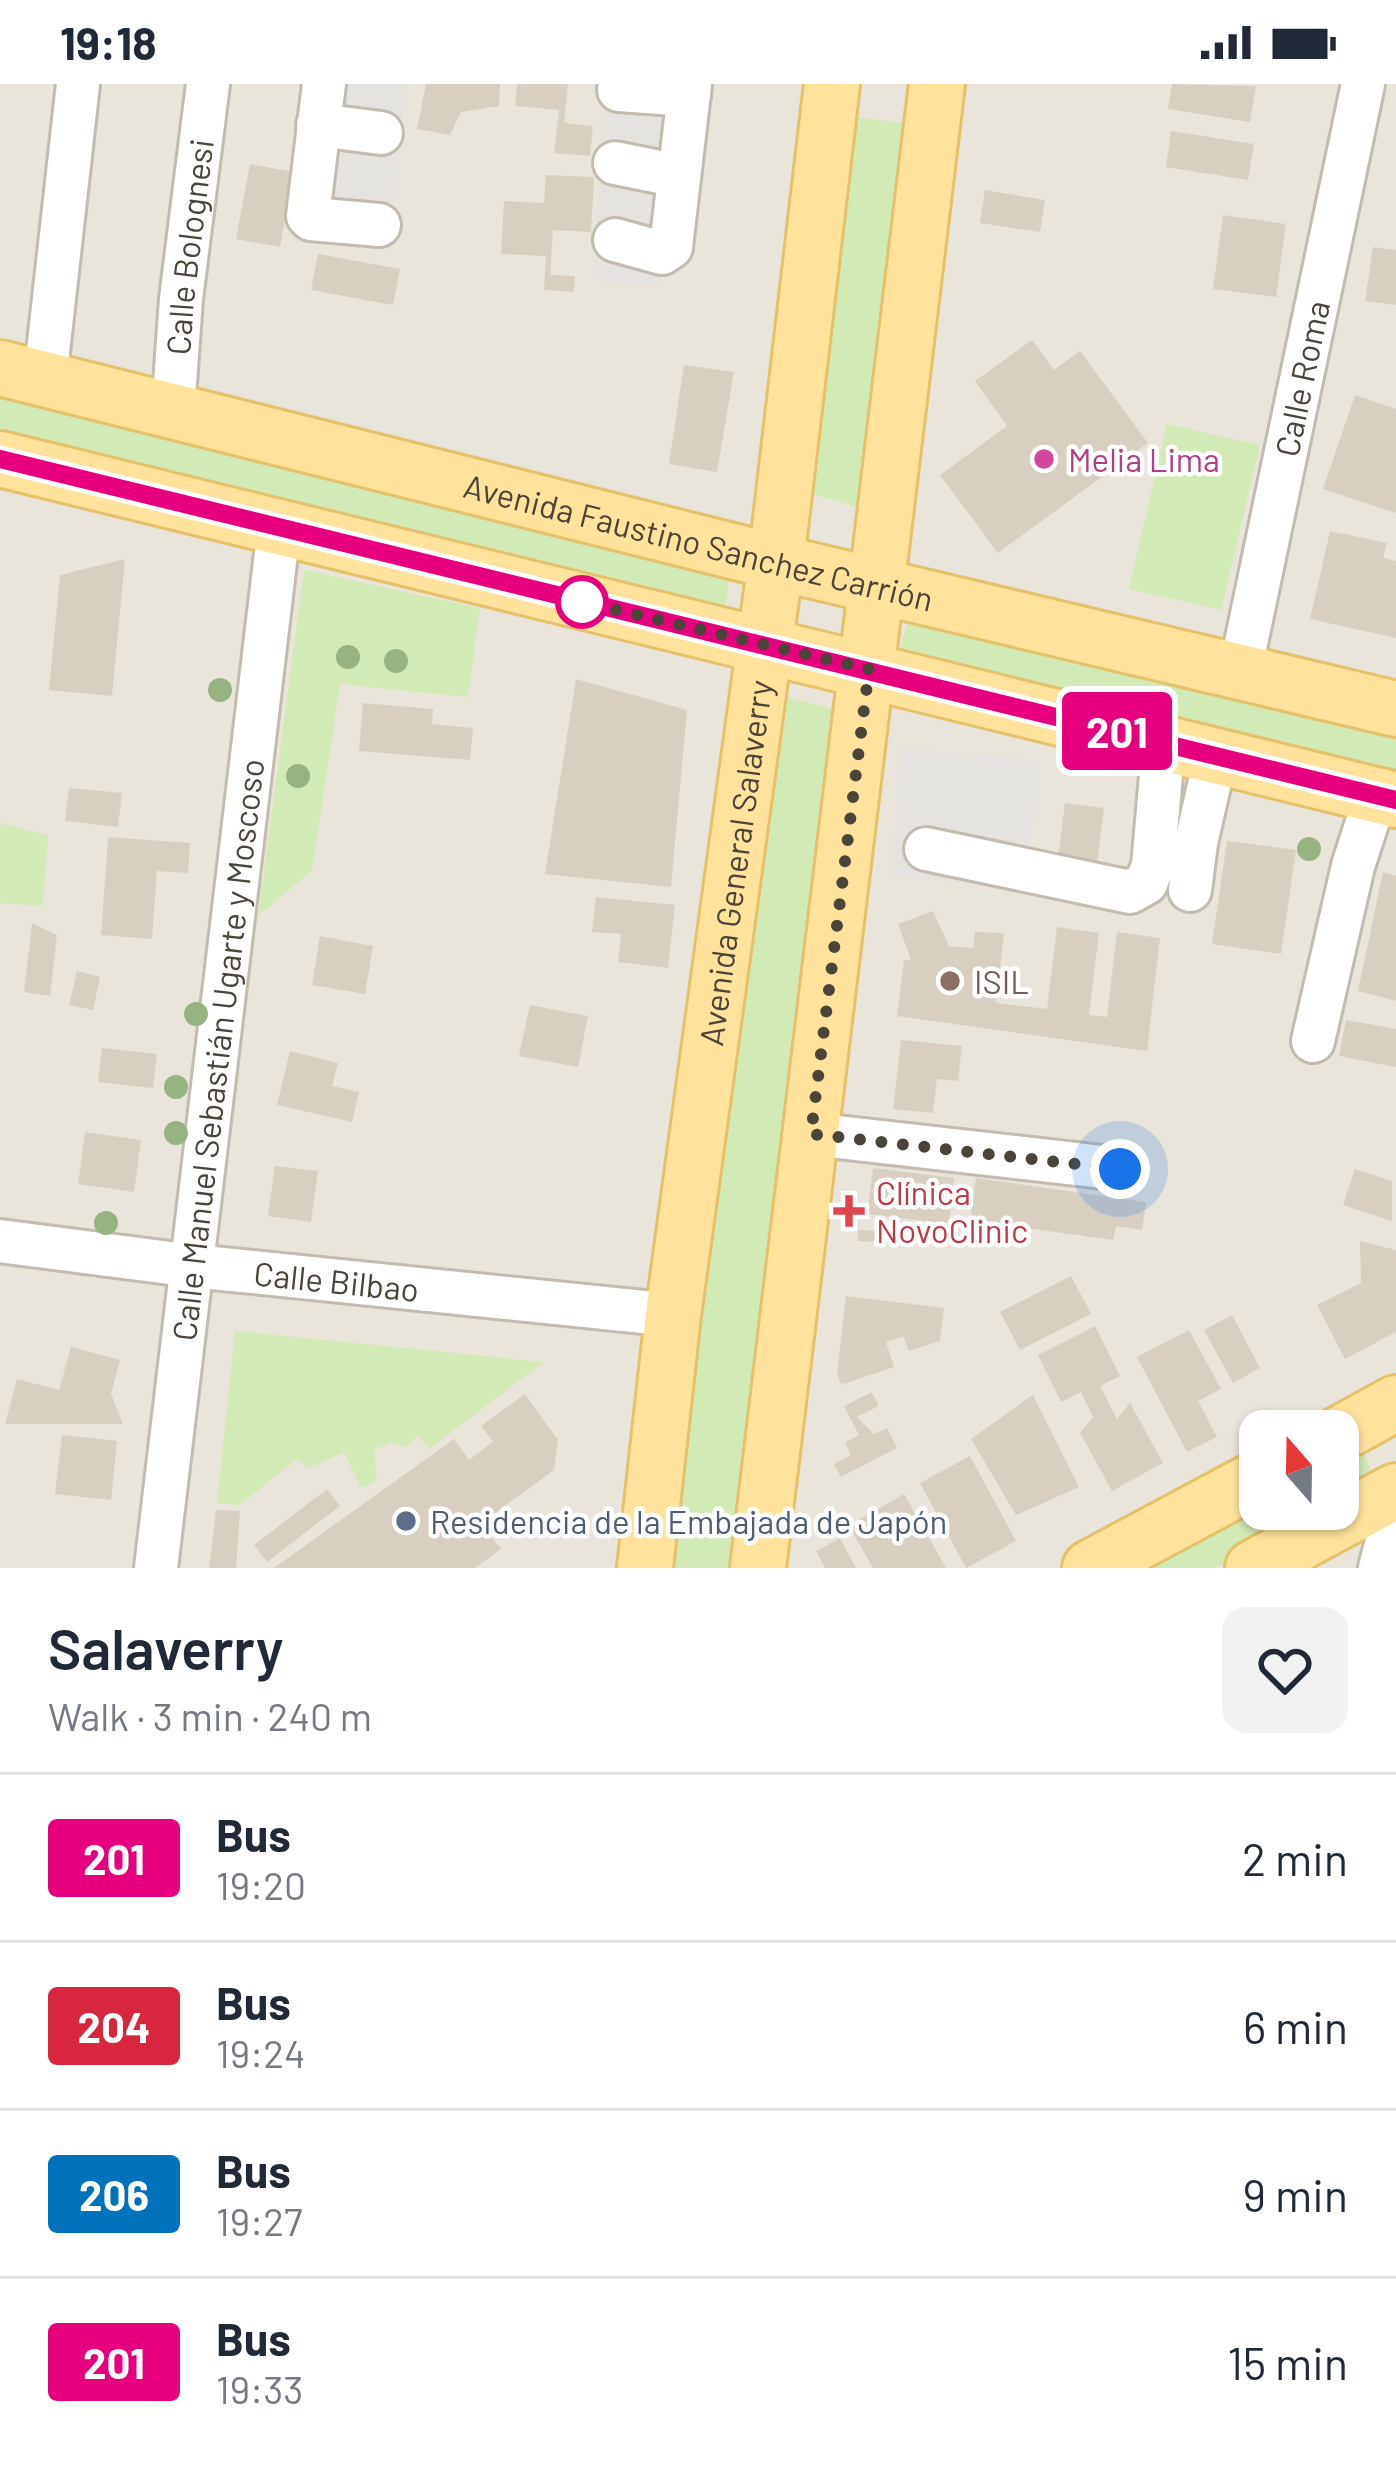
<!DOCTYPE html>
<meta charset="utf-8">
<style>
:root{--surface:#fff;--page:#f2f2f3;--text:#1f2937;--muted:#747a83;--line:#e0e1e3}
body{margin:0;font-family:Barlow,sans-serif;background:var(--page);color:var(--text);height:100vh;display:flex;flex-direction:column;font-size:45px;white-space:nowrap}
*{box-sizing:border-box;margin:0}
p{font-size:39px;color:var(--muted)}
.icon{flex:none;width:66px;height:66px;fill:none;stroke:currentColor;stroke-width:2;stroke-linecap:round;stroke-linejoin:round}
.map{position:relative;height:1484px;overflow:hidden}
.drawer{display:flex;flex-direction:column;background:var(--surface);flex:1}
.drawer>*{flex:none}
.badge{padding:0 24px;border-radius:9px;font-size:42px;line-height:78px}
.needle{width:78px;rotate:340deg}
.controls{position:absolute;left:1239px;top:1326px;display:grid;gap:24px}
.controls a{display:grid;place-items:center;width:120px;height:120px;border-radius:24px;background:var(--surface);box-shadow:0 3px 9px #0004;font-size:60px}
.you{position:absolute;width:60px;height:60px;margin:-30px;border:9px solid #fff;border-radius:50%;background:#1a73e8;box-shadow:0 0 0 18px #1a73e833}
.map>.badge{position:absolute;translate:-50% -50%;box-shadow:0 0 0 6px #fff}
.round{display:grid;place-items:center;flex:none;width:126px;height:126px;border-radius:24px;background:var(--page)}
.overview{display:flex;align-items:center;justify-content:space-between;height:204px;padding:0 48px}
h1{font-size:57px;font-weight:600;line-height:90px}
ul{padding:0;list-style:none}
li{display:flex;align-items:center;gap:36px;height:168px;padding:0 48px;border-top:3px solid var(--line)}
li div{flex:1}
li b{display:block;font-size:45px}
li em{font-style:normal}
li .badge{min-width:132px;font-weight:700;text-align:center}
.status{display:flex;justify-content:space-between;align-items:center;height:84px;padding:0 60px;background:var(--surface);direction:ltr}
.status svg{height:33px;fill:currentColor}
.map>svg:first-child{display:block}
.residential{fill:#eae5da;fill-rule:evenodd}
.green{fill:#d2eab5}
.parking{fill:#e5e3e0}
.building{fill:#d8cfc1}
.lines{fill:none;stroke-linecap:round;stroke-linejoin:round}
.minor-casing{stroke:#c2bbae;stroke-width:48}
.major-casing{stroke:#e6c16a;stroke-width:60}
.minor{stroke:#fff;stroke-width:42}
.major{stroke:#ffe39c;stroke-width:54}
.tree{fill:#97b381}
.line-casing{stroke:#fff;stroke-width:27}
.line{stroke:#e6007e;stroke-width:18}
.walk{stroke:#4b4439;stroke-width:12;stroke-dasharray:0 21.6}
.hotel-dot{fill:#d1479c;stroke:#fff;stroke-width:4.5}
.stop-dot{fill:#fff;stroke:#e6007e;stroke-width:6}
.education-dot{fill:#8d6e63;stroke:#fff;stroke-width:4.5}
.health-dot{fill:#e0444e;stroke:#fff;stroke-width:4.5}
.service-dot{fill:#5c6f8a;stroke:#fff;stroke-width:4.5}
.labels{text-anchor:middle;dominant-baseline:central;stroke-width:9;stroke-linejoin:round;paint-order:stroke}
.street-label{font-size:33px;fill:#4b4439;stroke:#fff}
.hotel-label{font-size:33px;fill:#b23c85;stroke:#fff;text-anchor:start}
.education-label{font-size:33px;fill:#785e54;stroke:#fff;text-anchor:start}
.health-label{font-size:33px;fill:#be3a42;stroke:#fff;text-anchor:start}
.service-label{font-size:33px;fill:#4e5e75;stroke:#fff;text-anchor:start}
</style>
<div class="status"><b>19:18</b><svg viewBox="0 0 49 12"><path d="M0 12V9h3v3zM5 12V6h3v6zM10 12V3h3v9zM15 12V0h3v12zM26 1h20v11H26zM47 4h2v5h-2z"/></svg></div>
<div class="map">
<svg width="1396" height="1484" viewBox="0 0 1396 1484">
<rect width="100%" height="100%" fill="#f6f3ec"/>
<path class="residential" d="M0,0H1396V1484H0ZM1260,1347H1338V1425H1260Z"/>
<path class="green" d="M843,31L923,42L880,429L801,407Z
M0,302L731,475L725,531L0,351Z
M1167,340L1260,361L1221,526L1129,505Z
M304,486L480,524L468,613L340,600L312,787L258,832Z
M908,537L1396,653V698L897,575Z
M779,611L851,629L743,1484H663Z
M0,739L48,751L43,822L0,819Z
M235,1247L544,1278L429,1365L419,1352L404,1363L391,1358L374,1366L377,1396L361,1404L344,1368L309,1384L297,1375L239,1421L217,1419Z
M1359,1360L1377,1398L1338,1418V1371Z
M1260,1413V1425H1325L1215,1484H1128Z"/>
<path class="parking" d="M337,0H407L388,155L319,147Z
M605,0H674L662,201L593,197Z
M902,664L1039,676L1027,804L891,793Z"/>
<path class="building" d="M426,0H500L499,22L461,28L450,51L417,45Z
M517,0H568L564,39L593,42L590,72L554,69L559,26L515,22Z
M1172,0L1256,2L1250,38L1168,25Z
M1171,47L1254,60L1248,96L1166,83Z
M250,80L294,88L280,163L236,155Z
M546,91L594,93L591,148L553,146L550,191L575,192L574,208L544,206L546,172L501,170L504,117L544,119Z
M985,106L1045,116L1040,148L980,139Z
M1223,131L1286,140L1276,213L1213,205Z
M1373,163L1396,166V221L1365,217Z
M318,170L400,185L393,221L311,206Z
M1032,256L1054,286L1080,267L1148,359L998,469L940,391L1007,342L975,297Z
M684,281L734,288L717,388L669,380Z
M1355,311L1396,325V429L1323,405Z
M1330,447L1387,459L1383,474L1396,477V554L1310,535Z
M125,475L112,612L49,606L60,491Z
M576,595L687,626L671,803L545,790Z
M363,619L433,625L432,640L473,644L470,676L359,667Z
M69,704L122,709L118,743L65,737Z
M1065,719L1104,724L1095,795L1056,790Z
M108,753L190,759L188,789L157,787L152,855L101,851Z
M1227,757L1296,766L1281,870L1212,860Z
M1383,788L1396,792V917L1358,907Z
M596,813L675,821L668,884L618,878L621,850L592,848Z
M933,827L949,862L973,864L975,848L1004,849L996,919L1047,925L1057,843L1099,849L1089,931L1107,933L1117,848L1160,854L1147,967L897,932L904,876H911L898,840Z
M32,839L57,851L50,912L24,908Z
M320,852L373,862L365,910L312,901Z
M77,887L100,893L93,926L69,921Z
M530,921L588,932L578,983L519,972Z
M1346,936L1396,945V983L1339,972Z
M901,956L962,962L958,997L937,995L933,1029L893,1025Z
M102,964L157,970L153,1004L98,998Z
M290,967L338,979L332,1002L359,1008L352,1038L277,1021Z
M85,1048L141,1056L134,1108L78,1100Z
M275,1082L318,1087L311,1138L268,1132Z
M873,1084L954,1094L949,1140L867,1130Z
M1355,1085L1392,1097V1137L1343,1121Z
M976,1094L1146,1118L1142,1146L1116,1142L1113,1156L970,1136Z
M858,1146L898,1148L894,1159L858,1157Z
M1360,1157L1396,1166V1248L1345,1275L1317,1221L1361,1199Z
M1071,1192L1091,1230L1020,1266L1000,1228Z
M846,1212L944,1224L940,1257L909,1267L903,1252L886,1258L894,1283L841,1301L837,1289Z
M1232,1231L1260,1284L1233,1299L1204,1246Z
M1095,1242L1120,1292L1100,1302L1117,1335L1130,1319L1163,1379L1112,1407L1080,1349L1093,1333L1081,1308L1061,1318L1038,1271Z
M1189,1246L1221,1305L1198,1317L1217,1353L1187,1368L1137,1273Z
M71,1263L120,1276L111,1310L123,1340H5L17,1295L59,1306Z
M872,1308L879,1322L857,1333L874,1350L887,1344L897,1364L841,1393L834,1380L851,1371L845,1358L859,1351L844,1322Z
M525,1310L558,1356L554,1386L481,1439L501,1465L475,1484H274L454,1355L469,1376L493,1358L481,1342Z
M1033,1311L1079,1403L1016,1431L971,1355Z
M62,1351L117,1357L111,1416L55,1410Z
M970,1372L1016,1457L966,1484L920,1399Z
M327,1405L340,1422L267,1478L254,1461Z
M904,1410L946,1484H873L849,1442Z
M216,1426L240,1427L236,1484H209Z
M840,1454L856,1484H825L816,1467Z"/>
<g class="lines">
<defs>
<g id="minor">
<path d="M324,0L308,132L311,135L379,141"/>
<path d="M619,6L689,11"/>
<path d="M318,41L381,49"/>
<path d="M615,79L679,92"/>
<path d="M615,156L662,169L671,163L690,0"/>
<path d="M45,295L78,0"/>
<path id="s1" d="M173,327L181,215L208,0"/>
<path id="s2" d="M1240,588L1363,0"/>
<path d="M926,765L1130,808L1146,799L1153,782L1164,658"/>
<path d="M1190,806L1196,759L1216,671"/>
<path d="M1313,957L1353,782L1376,711"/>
<path d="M811,1050L1120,1085"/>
<path id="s3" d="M0,1157L193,1182L673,1231"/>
<path id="s4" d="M156,1484L279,444"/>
<path d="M1380,1484L1396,1423"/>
</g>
<g id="major">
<path id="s5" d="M0,284L776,478L1396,625"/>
<path d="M0,375L1396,716"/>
<path d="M1338,1351L1396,1319"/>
<path id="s6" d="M645,1484L673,1231L776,478L832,0"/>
<path d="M758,1484L937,0"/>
<path d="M1090,1484L1260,1393"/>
<path d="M1253,1484L1396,1407"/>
</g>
</defs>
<use href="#minor" class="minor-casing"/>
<use href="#major" class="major-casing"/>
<use href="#minor" class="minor"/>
<use href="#major" class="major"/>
</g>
<g class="tree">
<circle cx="348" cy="573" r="12"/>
<circle cx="396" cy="577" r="12"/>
<circle cx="220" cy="606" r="12"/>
<circle cx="298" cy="692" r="12"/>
<circle cx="1309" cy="765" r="12"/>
<circle cx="196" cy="930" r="12"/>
<circle cx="176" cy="1003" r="12"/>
<circle cx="176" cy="1049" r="12"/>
<circle cx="106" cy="1139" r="12"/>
</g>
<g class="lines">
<defs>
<path id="line" d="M0,375L1396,716"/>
</defs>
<use href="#line" class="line-casing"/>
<use href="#line" class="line"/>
<path class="walk" d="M582,518L578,517L869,585L811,1050L1120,1085"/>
</g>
<circle class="hotel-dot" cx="1044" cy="375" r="12"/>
<circle class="stop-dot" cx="582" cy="518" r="24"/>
<circle class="education-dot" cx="950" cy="897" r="12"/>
<path class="health-dot" d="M843 1109h12v12h12v12h-12v12h-12v-12h-12v-12h12z"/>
<circle class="service-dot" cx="406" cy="1437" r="12"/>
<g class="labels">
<g class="street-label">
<text stroke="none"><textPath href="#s1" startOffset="165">Calle Bolognesi</textPath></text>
<text stroke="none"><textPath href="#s2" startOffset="300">Calle Roma</textPath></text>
<text stroke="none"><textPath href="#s5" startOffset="720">Avenida Faustino Sanchez Carrión</textPath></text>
<text stroke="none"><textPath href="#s6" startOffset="711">Avenida General Salaverry</textPath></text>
<text stroke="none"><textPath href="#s4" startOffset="522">Calle Manuel Sebastián Ugarte y Moscoso</textPath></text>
<text stroke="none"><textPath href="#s3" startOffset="339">Calle Bilbao</textPath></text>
</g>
<g class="hotel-label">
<text x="1068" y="375">Melia Lima</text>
</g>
<g class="education-label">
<text x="974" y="897">ISIL</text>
</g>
<g class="health-label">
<text x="876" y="1108">Clínica<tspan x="876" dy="38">NovoClinic</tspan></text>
</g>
<g class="service-label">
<text x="430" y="1437">Residencia de la Embajada de Japón</text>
</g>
</g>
</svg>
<div class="controls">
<a><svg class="needle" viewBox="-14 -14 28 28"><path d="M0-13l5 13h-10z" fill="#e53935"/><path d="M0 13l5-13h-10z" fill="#747a83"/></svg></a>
</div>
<div class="you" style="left:1120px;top:1085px"></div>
<b class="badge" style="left:1117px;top:647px;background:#e6007e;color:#fff">201</b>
</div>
<section class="drawer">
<div class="overview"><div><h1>Salaverry</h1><p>Walk · 3 min · 240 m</p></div><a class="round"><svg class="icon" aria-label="heart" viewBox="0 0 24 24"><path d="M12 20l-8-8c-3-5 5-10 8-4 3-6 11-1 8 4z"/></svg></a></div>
<ul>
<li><span class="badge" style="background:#e6007e;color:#fff">201</span><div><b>Bus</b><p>19:20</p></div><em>2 min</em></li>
<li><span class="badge" style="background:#d7263d;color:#fff">204</span><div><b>Bus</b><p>19:24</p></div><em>6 min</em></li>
<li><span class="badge" style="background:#0072bc;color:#fff">206</span><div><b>Bus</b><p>19:27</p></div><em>9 min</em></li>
<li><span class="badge" style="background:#e6007e;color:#fff">201</span><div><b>Bus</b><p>19:33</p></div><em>15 min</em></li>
</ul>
</section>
